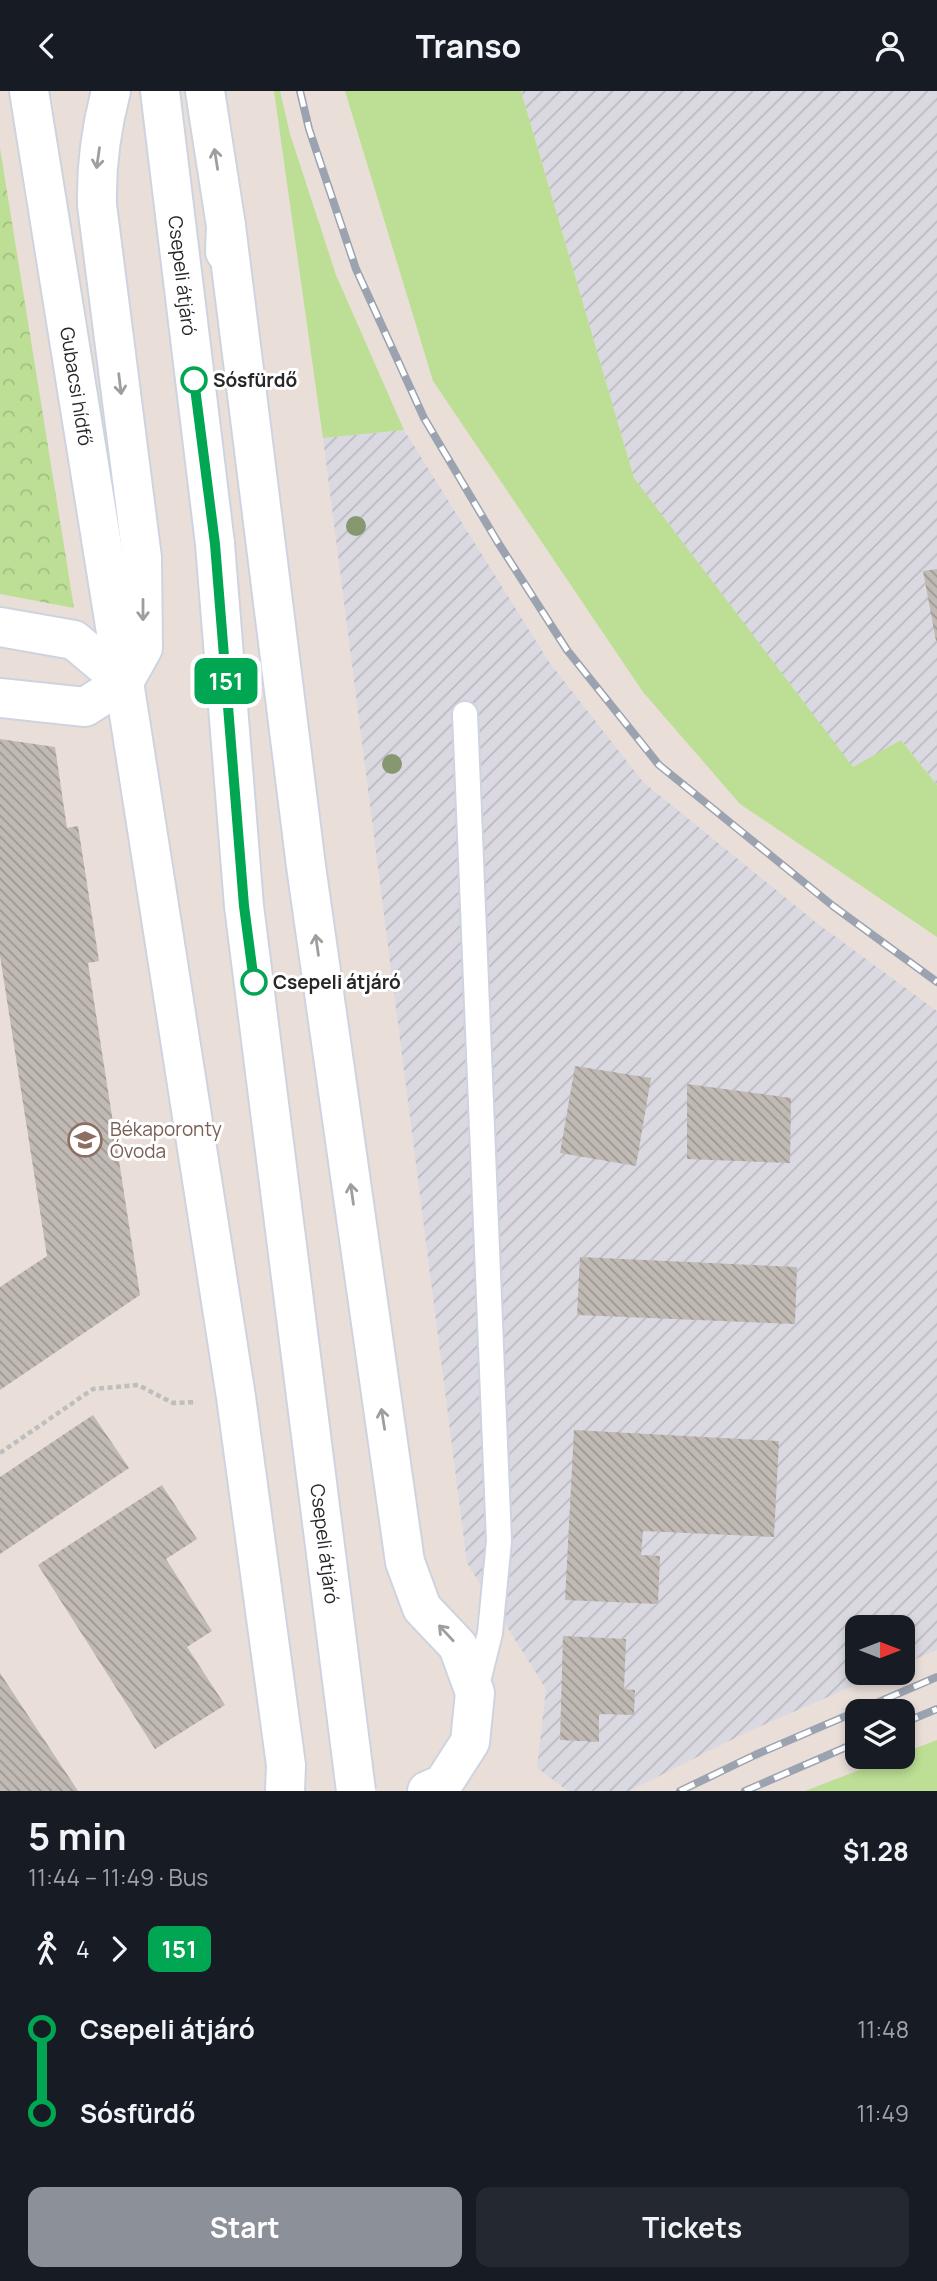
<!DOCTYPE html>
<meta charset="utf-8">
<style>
:root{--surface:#171b24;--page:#242831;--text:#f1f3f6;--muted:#9ea1a6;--accent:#8c9099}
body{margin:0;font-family:Manrope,sans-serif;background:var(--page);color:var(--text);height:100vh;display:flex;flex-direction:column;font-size:26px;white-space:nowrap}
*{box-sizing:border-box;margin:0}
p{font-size:23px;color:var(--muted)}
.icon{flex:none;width:38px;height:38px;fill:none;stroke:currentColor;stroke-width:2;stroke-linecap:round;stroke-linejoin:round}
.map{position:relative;height:1700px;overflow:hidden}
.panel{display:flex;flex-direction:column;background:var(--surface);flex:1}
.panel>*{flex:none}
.badge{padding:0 14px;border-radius:10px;font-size:24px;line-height:46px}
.needle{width:46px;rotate:90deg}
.tools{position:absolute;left:845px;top:1524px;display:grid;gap:14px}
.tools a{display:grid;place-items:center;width:70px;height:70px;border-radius:14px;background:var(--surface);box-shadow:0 4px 10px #0003;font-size:35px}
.map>.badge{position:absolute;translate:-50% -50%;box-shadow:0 0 0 4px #fff}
.legs{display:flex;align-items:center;gap:10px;height:77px;padding:0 28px;font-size:23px}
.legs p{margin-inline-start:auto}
.headline{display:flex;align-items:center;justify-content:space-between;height:119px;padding:0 28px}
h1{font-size:38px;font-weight:700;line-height:52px}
.button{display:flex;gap:14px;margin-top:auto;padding:14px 28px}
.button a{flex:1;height:80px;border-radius:14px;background:var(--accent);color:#fff;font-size:28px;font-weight:700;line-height:80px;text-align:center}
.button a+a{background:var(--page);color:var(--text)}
ul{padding:0 28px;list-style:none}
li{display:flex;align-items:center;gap:24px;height:84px;font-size:26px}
li i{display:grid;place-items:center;width:10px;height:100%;margin:0 9px;background:currentColor}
li i::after{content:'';width:18px;height:18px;margin:-9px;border:5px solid;border-radius:50%;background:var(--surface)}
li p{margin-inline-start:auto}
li:first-child i{background:linear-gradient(#0000 50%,currentColor 0)}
li:last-child i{background:linear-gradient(currentColor 50%,#0000 0)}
header{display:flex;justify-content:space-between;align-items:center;height:91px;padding:0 28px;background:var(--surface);font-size:32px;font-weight:700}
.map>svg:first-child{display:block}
.industrial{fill:url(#industrial-furrows)}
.grass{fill:#bddf95}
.park{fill:url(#park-crowns)}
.building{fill:url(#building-back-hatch)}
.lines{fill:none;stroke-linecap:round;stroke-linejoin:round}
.lane-casing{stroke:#cdd4e0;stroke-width:28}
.street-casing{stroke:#cdd4e0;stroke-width:42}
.secondary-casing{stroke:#cdd4e0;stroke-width:42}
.path{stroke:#bebebe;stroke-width:4.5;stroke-dasharray:5 3.5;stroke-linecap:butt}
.lane{stroke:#fff;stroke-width:24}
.street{stroke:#fff;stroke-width:38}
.secondary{stroke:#fff;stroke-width:38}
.rail-casing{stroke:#9ba3b1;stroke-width:8}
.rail{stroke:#fff;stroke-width:5;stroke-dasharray:16;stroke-linecap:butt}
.secondary-bridge-casing{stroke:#cdd4e0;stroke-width:42;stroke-linecap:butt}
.secondary-bridge{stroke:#fff;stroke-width:38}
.tree{fill:#879870}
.oneway{stroke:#9e9e9e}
.line-1-casing{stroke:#fff;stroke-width:16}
.line-1{stroke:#00a651;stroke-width:10}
.stop-1-dot{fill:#fff;stroke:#00a651;stroke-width:3.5}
.labels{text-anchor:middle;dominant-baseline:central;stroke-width:6;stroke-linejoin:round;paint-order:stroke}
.street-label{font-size:19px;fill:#272727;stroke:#fff}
.stop-label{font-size:19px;font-weight:bold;fill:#272727;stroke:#fff;text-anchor:start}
.education-label{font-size:19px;fill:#785e54;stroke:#fff;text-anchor:start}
</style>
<header><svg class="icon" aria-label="back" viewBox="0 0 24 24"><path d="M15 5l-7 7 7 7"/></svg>Transo<svg class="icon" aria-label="person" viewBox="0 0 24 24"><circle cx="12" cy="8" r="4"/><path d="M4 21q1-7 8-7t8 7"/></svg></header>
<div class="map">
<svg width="937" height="1700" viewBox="0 0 937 1700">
<defs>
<pattern id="industrial-furrows" width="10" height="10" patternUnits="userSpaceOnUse" patternTransform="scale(1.75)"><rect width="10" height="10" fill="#dad9e1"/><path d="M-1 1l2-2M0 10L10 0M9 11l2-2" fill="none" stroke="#bbbac1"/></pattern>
<pattern id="park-crowns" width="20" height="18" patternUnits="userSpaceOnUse" patternTransform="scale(1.75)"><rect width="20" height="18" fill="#bddf95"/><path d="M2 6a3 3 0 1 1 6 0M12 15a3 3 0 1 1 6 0" fill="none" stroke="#a2bf80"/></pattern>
<pattern id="building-back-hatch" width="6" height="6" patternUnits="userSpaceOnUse" patternTransform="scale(1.75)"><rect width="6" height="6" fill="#c1bab4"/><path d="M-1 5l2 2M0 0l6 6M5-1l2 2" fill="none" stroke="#9d9792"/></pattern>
</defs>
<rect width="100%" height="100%" fill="#e9ded8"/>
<path class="industrial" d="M521,0H937V694L901,649L853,677L634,387Z
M404,339L549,571L643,691L818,833L937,920V1559L903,1573V1536H858V1582H883L745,1642L629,1700H568L537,1677L546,1598L467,1472L323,347Z"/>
<path class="grass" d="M274,0H280L290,43L336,184L404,339L323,347Z
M345,0H521L634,387L853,676L901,649L937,694V846L740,713L643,601L433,290Z
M937,1649V1700H805L893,1666H903V1662Z"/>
<path class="park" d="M0,57L74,517L0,503Z"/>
<path class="building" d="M937,478V550H936L923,480Z
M0,648L55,656L67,737L78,735L99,870L88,872L140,1204L0,1299V1196L47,1165L0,865Z
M575,975L651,987L636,1075L560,1062Z
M687,993L791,1007L790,1072L687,1068Z
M580,1166L797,1176L795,1233L577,1224Z
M93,1324L129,1377L0,1463V1386Z
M574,1339L779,1350L774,1446L643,1440L641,1464L660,1465L658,1513L565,1509Z
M162,1394L197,1448L166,1468L212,1540L187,1556L225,1614L155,1658L38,1474Z
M563,1545L626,1548L624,1598L635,1599L634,1624L599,1623V1651L560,1649Z
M0,1582L78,1700H0Z"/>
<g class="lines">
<defs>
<path id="lane" d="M465,623L499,1450L490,1542L475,1602"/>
<g id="street">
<path id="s1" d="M29,0L124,591"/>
<path d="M0,536L74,549L124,591"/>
<path d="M0,607L85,616L124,591"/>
</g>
<g id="secondary">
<path d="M111,0C101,38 96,75 97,114L142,467L143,557L124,591L236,1306L286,1674L285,1700"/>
<path id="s2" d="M160,0L215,453"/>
<path d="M205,0L226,135L225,161"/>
<path d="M226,135L306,775L405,1471L422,1517L458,1555L475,1602L470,1651L443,1693L427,1700"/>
</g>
</defs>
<use href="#lane" class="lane-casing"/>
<use href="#street" class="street-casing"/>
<use href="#secondary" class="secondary-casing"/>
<path class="path" d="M0,1362L93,1298L138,1294L173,1312L196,1311"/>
<use href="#lane" class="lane"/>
<use href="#street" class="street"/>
<use href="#secondary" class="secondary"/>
<defs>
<path id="rail" d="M300,0L309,38L356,178L424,327L497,450L567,559L659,674L833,815L937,891
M903,1632L937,1618
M680,1700L755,1664L937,1586
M745,1700L858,1651"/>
</defs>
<use href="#rail" class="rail-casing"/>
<use href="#rail" class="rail"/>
<defs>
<g id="secondary-bridge">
<path id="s3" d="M215,453L244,815L356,1700"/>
</g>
</defs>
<use href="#secondary-bridge" class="secondary-bridge-casing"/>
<use href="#secondary-bridge" class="secondary-bridge"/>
</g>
<g class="tree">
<circle cx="356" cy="435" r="10"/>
<circle cx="392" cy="673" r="10"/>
</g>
<defs><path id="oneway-shaft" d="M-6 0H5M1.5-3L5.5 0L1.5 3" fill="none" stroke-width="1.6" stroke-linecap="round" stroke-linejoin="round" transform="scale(1.75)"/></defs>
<g class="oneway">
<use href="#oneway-shaft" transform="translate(98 67) rotate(98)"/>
<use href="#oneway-shaft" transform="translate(216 68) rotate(-99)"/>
<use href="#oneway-shaft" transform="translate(120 293) rotate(83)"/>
<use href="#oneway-shaft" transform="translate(143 519) rotate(90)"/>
<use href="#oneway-shaft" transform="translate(317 854) rotate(-98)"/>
<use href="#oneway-shaft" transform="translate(352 1103) rotate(-98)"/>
<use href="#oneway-shaft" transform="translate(383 1328) rotate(-99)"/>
<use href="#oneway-shaft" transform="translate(446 1542) rotate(-133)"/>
</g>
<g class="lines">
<defs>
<path id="line-1" d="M194,289L215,453L244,815L254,891"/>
</defs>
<use href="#line-1" class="line-1-casing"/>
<use href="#line-1" class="line-1"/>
</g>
<defs>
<symbol id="school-ring" viewBox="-11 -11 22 22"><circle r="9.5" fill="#fff" stroke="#8d6e63" stroke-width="1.5"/><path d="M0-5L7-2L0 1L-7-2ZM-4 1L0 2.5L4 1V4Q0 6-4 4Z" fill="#8d6e63"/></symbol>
</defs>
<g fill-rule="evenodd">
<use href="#school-ring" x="66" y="1030" width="38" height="38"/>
</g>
<g class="stop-1-dot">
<circle cx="194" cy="289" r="12"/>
<circle cx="254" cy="891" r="12"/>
</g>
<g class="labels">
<g class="street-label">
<text stroke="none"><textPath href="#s2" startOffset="186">Csepeli átjáró</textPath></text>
<text stroke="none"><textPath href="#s1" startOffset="299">Gubacsi hídfő</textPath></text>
<text stroke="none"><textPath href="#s3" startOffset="1006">Csepeli átjáró</textPath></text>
</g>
<g class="stop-label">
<text x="213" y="289">Sósfürdő</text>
<text x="273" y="891">Csepeli átjáró</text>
</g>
<g class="education-label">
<text x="110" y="1038">Békaporonty<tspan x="110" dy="22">Óvoda</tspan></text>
</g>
</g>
</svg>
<div class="tools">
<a><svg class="needle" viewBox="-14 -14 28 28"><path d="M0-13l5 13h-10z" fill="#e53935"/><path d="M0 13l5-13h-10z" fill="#9ea1a6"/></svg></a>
<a><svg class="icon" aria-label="layers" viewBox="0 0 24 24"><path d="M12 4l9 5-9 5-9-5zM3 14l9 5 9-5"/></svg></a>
</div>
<b class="badge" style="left:226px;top:590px;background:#00a651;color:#fff">151</b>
</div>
<section class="panel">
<div class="headline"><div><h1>5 min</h1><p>11:44 – 11:49 · Bus</p></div><b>$1.28</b></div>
<div class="legs"><svg class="icon" aria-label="walk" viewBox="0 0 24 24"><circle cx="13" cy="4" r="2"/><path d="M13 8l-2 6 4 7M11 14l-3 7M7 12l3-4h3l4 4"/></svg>4<svg class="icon" aria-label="forward" viewBox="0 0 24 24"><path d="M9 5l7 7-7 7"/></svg><b class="badge" style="background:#00a651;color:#fff">151</b></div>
<ul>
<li><i style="color:#00a651"></i><b>Csepeli átjáró</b><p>11:48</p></li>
<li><i style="color:#00a651"></i><b>Sósfürdő</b><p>11:49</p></li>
</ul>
<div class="button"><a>Start</a><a>Tickets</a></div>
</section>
